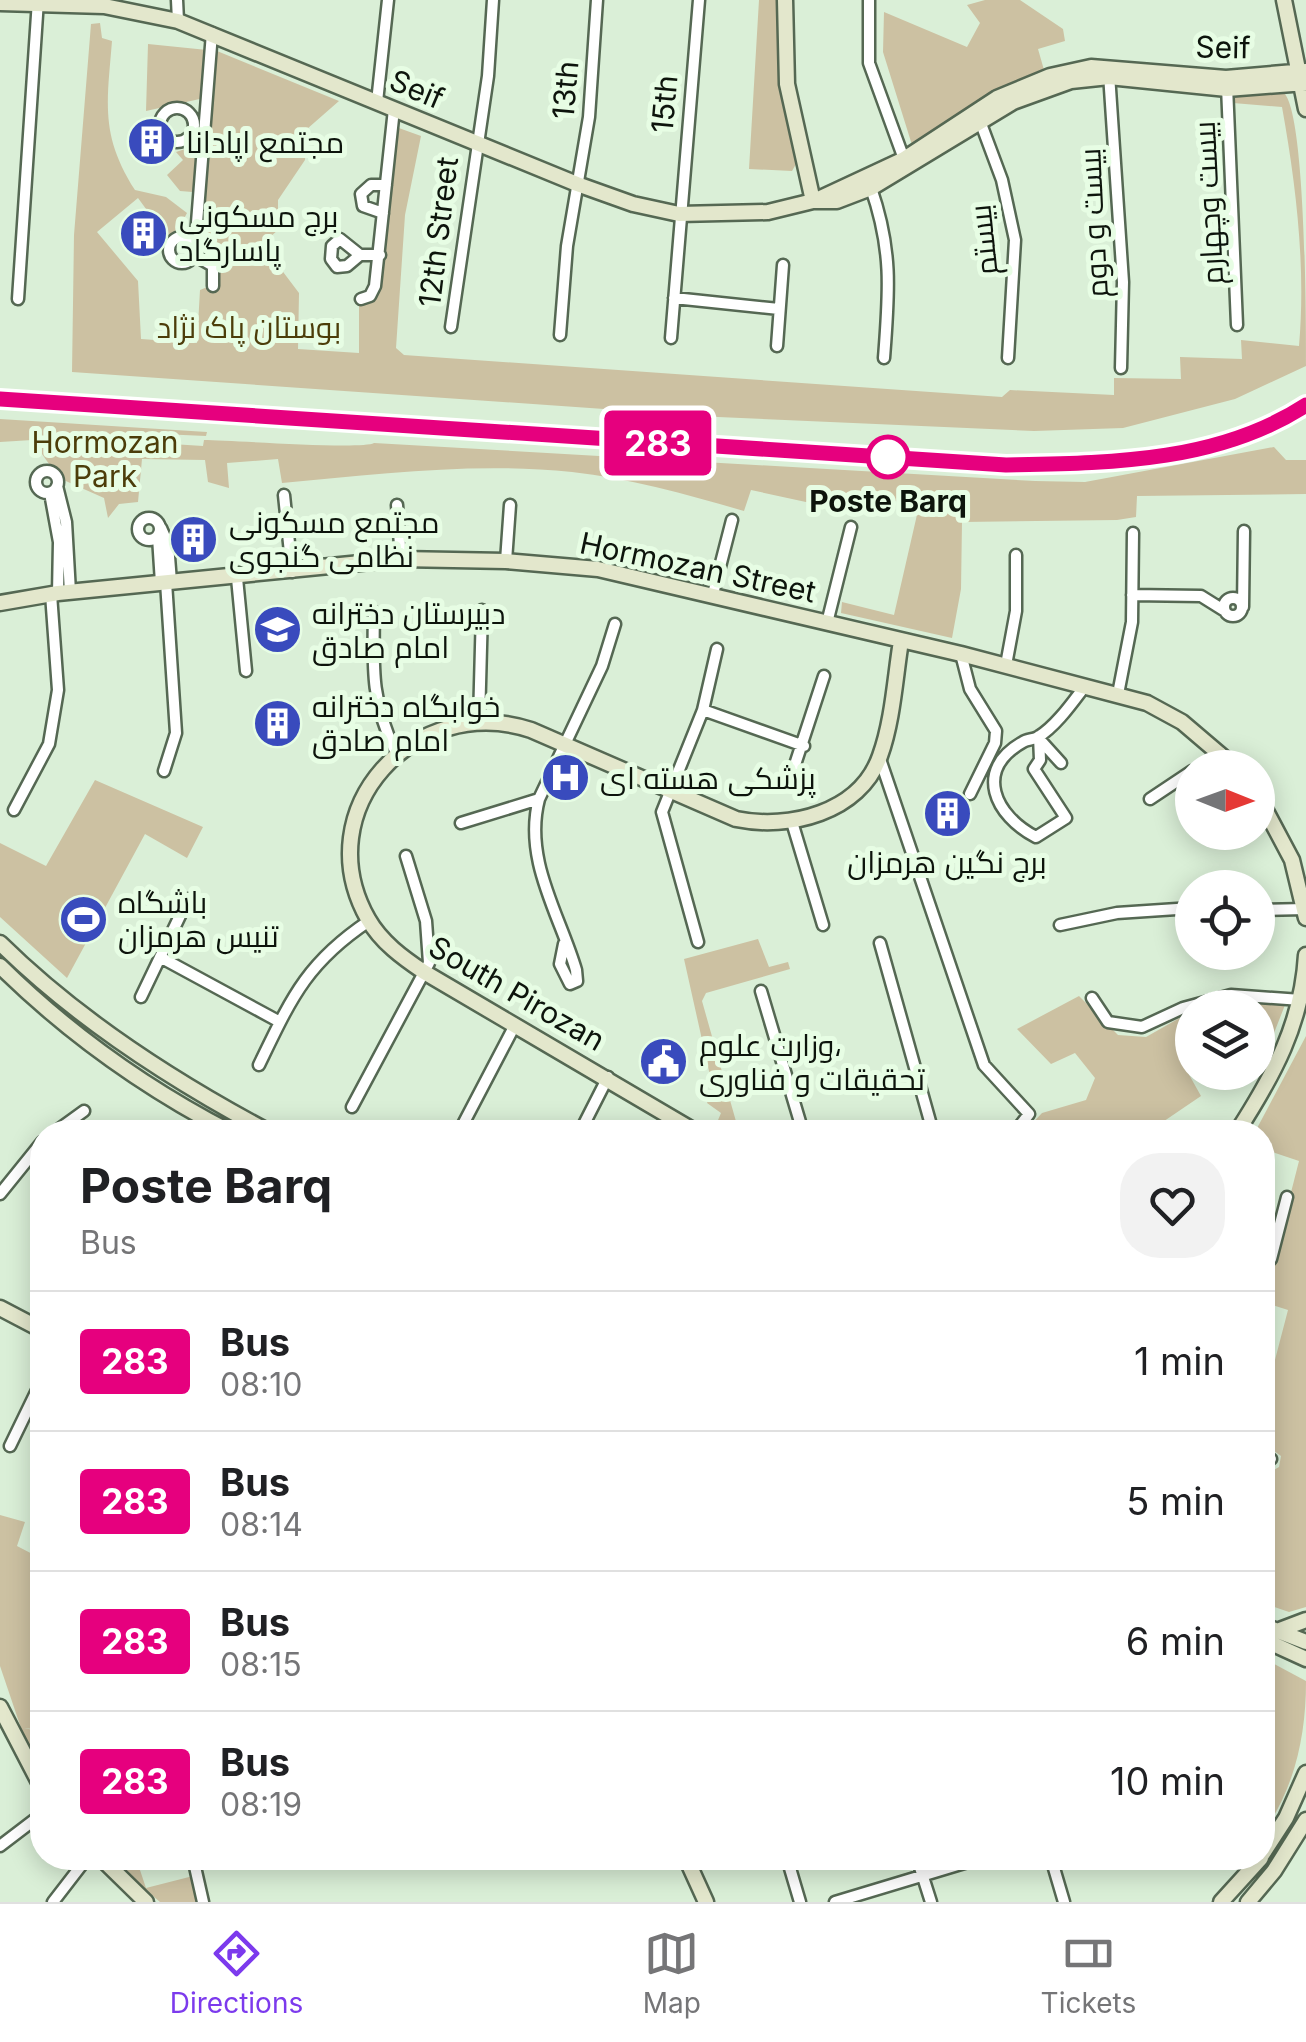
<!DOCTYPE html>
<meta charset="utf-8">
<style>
:root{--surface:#fff;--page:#f2f2f2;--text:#202124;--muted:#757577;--line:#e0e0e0;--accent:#7c3aed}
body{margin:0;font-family:Inter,Cairo,sans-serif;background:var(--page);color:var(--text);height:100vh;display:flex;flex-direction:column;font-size:38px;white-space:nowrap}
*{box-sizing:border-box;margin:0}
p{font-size:32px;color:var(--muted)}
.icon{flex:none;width:55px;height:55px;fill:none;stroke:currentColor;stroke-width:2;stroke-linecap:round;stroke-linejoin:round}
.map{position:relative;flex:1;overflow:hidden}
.details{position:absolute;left:30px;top:1120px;width:1245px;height:750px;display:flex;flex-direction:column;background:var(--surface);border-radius:40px;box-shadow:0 5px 25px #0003}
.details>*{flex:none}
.badge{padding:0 20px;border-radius:8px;font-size:35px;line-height:65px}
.needle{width:65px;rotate:91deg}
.fabs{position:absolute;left:1175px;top:750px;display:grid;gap:20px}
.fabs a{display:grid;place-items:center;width:100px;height:100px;border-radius:50%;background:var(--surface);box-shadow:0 5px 25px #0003;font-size:50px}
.map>.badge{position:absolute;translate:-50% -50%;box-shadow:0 0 0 5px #fff}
.round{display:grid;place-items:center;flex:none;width:105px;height:105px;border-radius:40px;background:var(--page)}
.summary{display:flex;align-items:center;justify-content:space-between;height:170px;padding:0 50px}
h1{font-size:48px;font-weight:700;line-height:75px}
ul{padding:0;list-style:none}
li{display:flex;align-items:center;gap:30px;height:140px;padding:0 50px;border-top:2px solid var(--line)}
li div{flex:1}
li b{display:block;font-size:38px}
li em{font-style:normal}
li .badge{min-width:110px;font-weight:700;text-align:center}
.dock{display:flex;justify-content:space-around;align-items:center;height:140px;border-top:2px solid var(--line);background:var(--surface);font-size:28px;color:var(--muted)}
.dock a{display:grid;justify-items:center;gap:5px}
.dock .on{color:var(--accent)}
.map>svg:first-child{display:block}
.green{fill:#ccc1a2}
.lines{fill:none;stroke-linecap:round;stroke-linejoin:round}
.street-casing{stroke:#556853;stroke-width:15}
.secondary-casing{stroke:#556853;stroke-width:19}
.street{stroke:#fff;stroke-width:10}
.secondary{stroke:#e3e7cc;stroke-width:14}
.line-casing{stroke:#fff;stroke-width:22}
.line{stroke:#e6007e;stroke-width:15}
.stop-dot{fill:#fff;stroke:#e6007e;stroke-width:5}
.labels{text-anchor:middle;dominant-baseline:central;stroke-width:10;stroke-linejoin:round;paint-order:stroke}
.street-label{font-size:30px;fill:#0d140c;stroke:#e7fde4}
.poi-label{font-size:30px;fill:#0d140c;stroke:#e7fde4;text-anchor:start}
.park-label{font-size:30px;fill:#4c3d0a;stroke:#e7fde4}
.stop-label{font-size:30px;font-weight:bold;fill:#0d140c;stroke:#e7fde4}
</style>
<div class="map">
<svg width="1306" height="1902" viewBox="0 0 1306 1902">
<rect width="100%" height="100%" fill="#daefd7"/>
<path class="green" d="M759,0H778L777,62L796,164L792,171L749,169Z
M985,0H1020L1063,29L1065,41L1038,49L1044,70L983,98L912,145L883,52L884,12L967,47L980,23L967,5Z
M100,23L102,38L112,41C107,103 100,135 135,190L166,197L187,213L171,243L138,198L97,232L138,281L141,339L197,343L200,290L220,282L219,247L201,236L205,193L180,191L167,175L183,160L176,152L209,141L213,96L146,111L148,44L217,51L339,101L307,129L305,160L278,200V230L262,244L299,293L298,349L359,353V303L372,299L381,290L396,127L421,136L405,215L396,348L404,355L1002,397L1010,390L1114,395V378L1181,379L1180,357L1242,359L1241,340L1299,346C1306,266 1296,185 1282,107L1233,103L1232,95L1283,92C1306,109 1306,323 1306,366L1235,399L1123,428L1034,431L718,417L72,372L74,235L91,24Z
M0,419L207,432L206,436L138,433L140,442L203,446L204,440C230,440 361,450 374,443L1035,481L1085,482L1274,447L1286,460H1306V494L1137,496L1136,517L1117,520L962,522L961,589L952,638L841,613L842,602L894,615L919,506L855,493L852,512L751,490L744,511C688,495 629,478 572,472C475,462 378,474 282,483L278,459L227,463L229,488L208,482L205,460L142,459L138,502L119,504L108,518L104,498L59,478L32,440L0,442Z
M95,780L203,827L187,858L145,834L67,978L0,917V843L46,866Z
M758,939L769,967L788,962L790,969L706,993L702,1001L739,1132H713L721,1113L707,1103L713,1089L684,959Z
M1079,996L1118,1035L1146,1037L1192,1011V1049L1182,1062L1201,1096L1148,1132H1024L1042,1113L1086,1100L1095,1078L1075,1053L1051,1064L1017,1029Z
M1235,998L1285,1005L1263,1061L1258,1054V1042L1267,1030L1258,1008H1205Z
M1306,1036V1607L1289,1612L1263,1603V1499L1270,1472L1279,1467L1281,1456L1263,1443V1406L1288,1310L1263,1302L1262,1276L1273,1263L1299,1161L1263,1149L1262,1132H1255Z
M0,1515L25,1522L17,1546L42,1559V1730L24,1728L42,1732V1770L17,1728H21L0,1666Z
M1263,1658L1306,1681C1306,1736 1295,1787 1263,1833Z
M109,1858H136L146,1888L193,1876L198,1902H160Z"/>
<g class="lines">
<defs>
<path id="street" d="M177,0L178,21
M869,0V63L904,159
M212,33L195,248L199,258L213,266V286
M1109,74L1123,282L1121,368
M1227,86L1237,325
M377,102L388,0
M160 125a17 17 0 1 1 34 0a17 17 0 1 1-34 0Z
M980,121L1002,180L1015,240L1008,358
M871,188C893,251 889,293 884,358
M383,213L363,206L361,194L371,185H386
M169 250a13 13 0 1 1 26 0a13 13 0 1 1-26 0Z
M360,255L347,266L337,267L331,259L332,246L340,239L360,255H380
M674,298L779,309
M18,299L38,0
M361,299L370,296L375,286L394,109
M451,327L488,76L493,0
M560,335L567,246L589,117L597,0
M671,338L699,0
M777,346L783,265
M36 482a11 11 0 1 1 22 0a11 11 0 1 1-22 0Z
M57,486L66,522L70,592
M50,493L59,542L58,593
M284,495L292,572
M397,505L401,559
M138 529a11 11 0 1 1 22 0a11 11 0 1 1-22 0Z
M161,528L168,544L171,582
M158,537L161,583
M506,561L510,505
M237,578L246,671
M713,594L732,520
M1132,595L1201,596L1225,611
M1224 607a9 9 0 1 1 18 0a9 9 0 1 1-18 0Z
M1243,607L1244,531
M374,612C373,669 371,701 396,753
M827,623L851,527
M961,654L970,689L996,731L995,743L970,794
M1006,665L1016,611V555
M1118,694L1132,622L1133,533
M703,710L804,746
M479,721L482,610
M1039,736L1040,760L1034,769L1066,818L1036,837C995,816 973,770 1023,742C1027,739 1033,740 1038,737C1056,726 1072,703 1085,686
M1042,742L1061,763
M880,759L984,1065L1029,1114L1015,1132
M1198,768L1221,753
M164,771L176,733L166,582
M789,783L824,676
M1150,799L1192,771
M14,810L49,744L58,690L51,594
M792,822L823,925
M461,823L539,799
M1258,910L1306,909
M1060,925L1117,913L1192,908
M698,942L662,812L703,710L717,649
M880,943L933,1132
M564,944L560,964L570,984L577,981L576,970C560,915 523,860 539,799L602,666L615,624
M160,957L280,1022
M761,991L803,1132
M141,997L188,899
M1092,998L1108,1022L1142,1027L1183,1008L1231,995L1301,1000
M259,1065C291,999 306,963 369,921
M352,1107L429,963L426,921L406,856
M55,1132L84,1111
M459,1132L515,1025
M580,1132L608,1077
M0,1194L42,1142
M1262,1269L1271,1259L1287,1197
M10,1446L42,1380
M1262,1457L1271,1459
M0,1846L42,1814
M193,1858L203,1902
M787,1858L800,1902
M917,1858L931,1902
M1051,1858L1064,1902
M53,1902L87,1858
M835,1902L981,1858"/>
<path id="secondary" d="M785,0L787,84L813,201
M1284,0L1306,109
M0,3L104,6L178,21L577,184L633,204L679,214L768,212L813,201H837L871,188L1013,102L1071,81L1109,77L1227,89L1306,83
M816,200L904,159L997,98L1050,76L1091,67L1226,78L1306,71
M0,399L1006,465C1109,464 1217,463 1306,405
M0,603L58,593L401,559L506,561L598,569L961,654L1147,703L1182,722L1236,768
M1258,796L1292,860L1306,918
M0,943C78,1020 173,1081 269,1132
M0,966C67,1032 147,1089 230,1132
M696,1132L424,972C403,958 381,942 368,919C306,809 415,692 531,730L736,819C789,830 860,813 880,756C893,720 895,678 901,641
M1237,1132C1273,1076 1302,1024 1306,955
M0,1308L42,1330
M1262,1625L1306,1642
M1277,1631L1306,1620
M1262,1639L1306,1659
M0,1707L42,1788
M1262,1855L1286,1818L1306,1773
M101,1858L146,1902
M686,1858L706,1902
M1221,1902L1261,1858
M1248,1902L1274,1871L1306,1820"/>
</defs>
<use href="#street" class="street-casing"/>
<use href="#secondary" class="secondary-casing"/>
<use href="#street" class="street"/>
<use href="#secondary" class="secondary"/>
</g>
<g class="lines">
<defs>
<path id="line" d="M0,399L1006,465C1108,463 1217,463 1306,405"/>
</defs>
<use href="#line" class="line-casing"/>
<use href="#line" class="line"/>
</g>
<defs>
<symbol id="building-disc" viewBox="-11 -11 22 22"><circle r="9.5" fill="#394bbd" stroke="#e7fde4"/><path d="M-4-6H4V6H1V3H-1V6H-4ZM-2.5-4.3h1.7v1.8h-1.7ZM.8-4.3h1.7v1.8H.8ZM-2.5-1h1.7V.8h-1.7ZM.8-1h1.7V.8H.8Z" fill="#fff"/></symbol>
<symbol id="school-disc" viewBox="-11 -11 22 22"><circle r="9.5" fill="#394bbd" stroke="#e7fde4"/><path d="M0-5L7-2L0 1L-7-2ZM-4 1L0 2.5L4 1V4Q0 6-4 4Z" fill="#fff"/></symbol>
<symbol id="hospital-disc" viewBox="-11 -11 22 22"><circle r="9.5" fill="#394bbd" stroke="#e7fde4"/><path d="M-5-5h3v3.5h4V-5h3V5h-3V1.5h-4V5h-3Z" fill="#fff"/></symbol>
<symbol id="stadium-disc" viewBox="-11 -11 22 22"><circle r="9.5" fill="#394bbd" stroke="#e7fde4"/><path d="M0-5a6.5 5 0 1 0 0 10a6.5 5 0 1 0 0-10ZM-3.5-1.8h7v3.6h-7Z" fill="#fff"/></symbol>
<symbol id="civic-disc" viewBox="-11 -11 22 22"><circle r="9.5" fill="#394bbd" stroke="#e7fde4"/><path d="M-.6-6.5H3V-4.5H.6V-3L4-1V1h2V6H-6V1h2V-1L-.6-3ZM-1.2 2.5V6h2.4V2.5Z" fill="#fff"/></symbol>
</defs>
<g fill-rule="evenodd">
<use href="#building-disc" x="124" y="114" width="55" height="55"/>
<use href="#building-disc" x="116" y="206" width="55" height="55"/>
<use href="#building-disc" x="166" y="512" width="55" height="55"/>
<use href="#school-disc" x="250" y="602" width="55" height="55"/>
<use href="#building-disc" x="250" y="696" width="55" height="55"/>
<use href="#hospital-disc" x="538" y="750" width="55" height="55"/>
<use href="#building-disc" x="920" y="786" width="55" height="55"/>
<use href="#stadium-disc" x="56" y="892" width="55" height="55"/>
<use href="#civic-disc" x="636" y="1034" width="55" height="55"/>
</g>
<circle class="stop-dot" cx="888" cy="457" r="20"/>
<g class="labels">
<g class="street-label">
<text transform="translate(1223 47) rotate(1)">Seif</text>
<text transform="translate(417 89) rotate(23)">Seif</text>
<text transform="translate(565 90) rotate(-85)">13th</text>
<text transform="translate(664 104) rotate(-85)">15th</text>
<text transform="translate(1208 203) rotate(-93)">بیست وچهارم</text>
<text transform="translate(1093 223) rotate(-93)">بیست و دوم</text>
<text transform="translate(438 232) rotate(-83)">12th Street</text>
<text transform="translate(983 240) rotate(-96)">بیستم</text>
<text transform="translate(698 567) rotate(12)">Hormozan Street</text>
<text transform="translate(517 993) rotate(30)">South Pirozan</text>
</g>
<g class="poi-label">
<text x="186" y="142">مجتمع اپادانا</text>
<text x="179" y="216">برج مسکونی<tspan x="179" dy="34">پاسارگاد</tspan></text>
<text x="229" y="522">مجتمع مسکونی<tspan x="229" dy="34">نظامی گنجوی</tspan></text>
<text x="312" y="613">دبیرستان دخترانه<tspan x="312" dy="34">امام صادق</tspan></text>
<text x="312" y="706">خوابگاه دخترانه<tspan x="312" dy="34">امام صادق</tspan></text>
<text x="600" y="778">پزشکی هسته ای</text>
<text x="947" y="862" text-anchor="middle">برج نگین هرمزان</text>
<text x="118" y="902">باشگاه<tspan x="118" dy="34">تنیس هرمزان</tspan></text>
<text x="699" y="1045">وزارت علوم،<tspan x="699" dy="34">تحقیقات و فناوری</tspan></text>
</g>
<g class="park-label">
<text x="249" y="327">بوستان پاک نژاد</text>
<text x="105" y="442">Hormozan<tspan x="105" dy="34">Park</tspan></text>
</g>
<g class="stop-label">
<text x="888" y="501">Poste Barq</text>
</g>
</g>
</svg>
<div class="fabs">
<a><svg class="needle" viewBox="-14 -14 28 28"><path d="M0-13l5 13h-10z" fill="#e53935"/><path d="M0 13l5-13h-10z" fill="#757577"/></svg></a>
<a><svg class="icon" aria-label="locate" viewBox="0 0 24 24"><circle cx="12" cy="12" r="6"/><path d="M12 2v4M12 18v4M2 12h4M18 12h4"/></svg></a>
<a><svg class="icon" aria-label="layers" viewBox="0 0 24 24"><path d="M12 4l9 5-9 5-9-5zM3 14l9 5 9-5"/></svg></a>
</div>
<b class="badge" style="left:658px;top:443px;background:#e6007e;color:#fff">283</b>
<section class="details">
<div class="summary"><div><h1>Poste Barq</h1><p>Bus</p></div><a class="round"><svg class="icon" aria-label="heart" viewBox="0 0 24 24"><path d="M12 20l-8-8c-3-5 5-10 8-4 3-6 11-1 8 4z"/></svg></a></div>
<ul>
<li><span class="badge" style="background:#e6007e;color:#fff">283</span><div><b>Bus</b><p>08:10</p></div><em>1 min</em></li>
<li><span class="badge" style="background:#e6007e;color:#fff">283</span><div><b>Bus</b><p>08:14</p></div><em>5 min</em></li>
<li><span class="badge" style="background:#e6007e;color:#fff">283</span><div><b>Bus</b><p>08:15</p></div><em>6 min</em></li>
<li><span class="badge" style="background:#e6007e;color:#fff">283</span><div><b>Bus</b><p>08:19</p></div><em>10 min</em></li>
</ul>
</section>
</div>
<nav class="dock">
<a class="on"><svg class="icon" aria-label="directions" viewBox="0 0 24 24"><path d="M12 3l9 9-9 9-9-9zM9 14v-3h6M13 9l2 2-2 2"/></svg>Directions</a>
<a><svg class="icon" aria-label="map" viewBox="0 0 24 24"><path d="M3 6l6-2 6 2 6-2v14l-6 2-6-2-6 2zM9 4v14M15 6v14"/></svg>Map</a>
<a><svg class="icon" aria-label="tickets" viewBox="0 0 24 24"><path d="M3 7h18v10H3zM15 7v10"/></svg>Tickets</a>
</nav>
